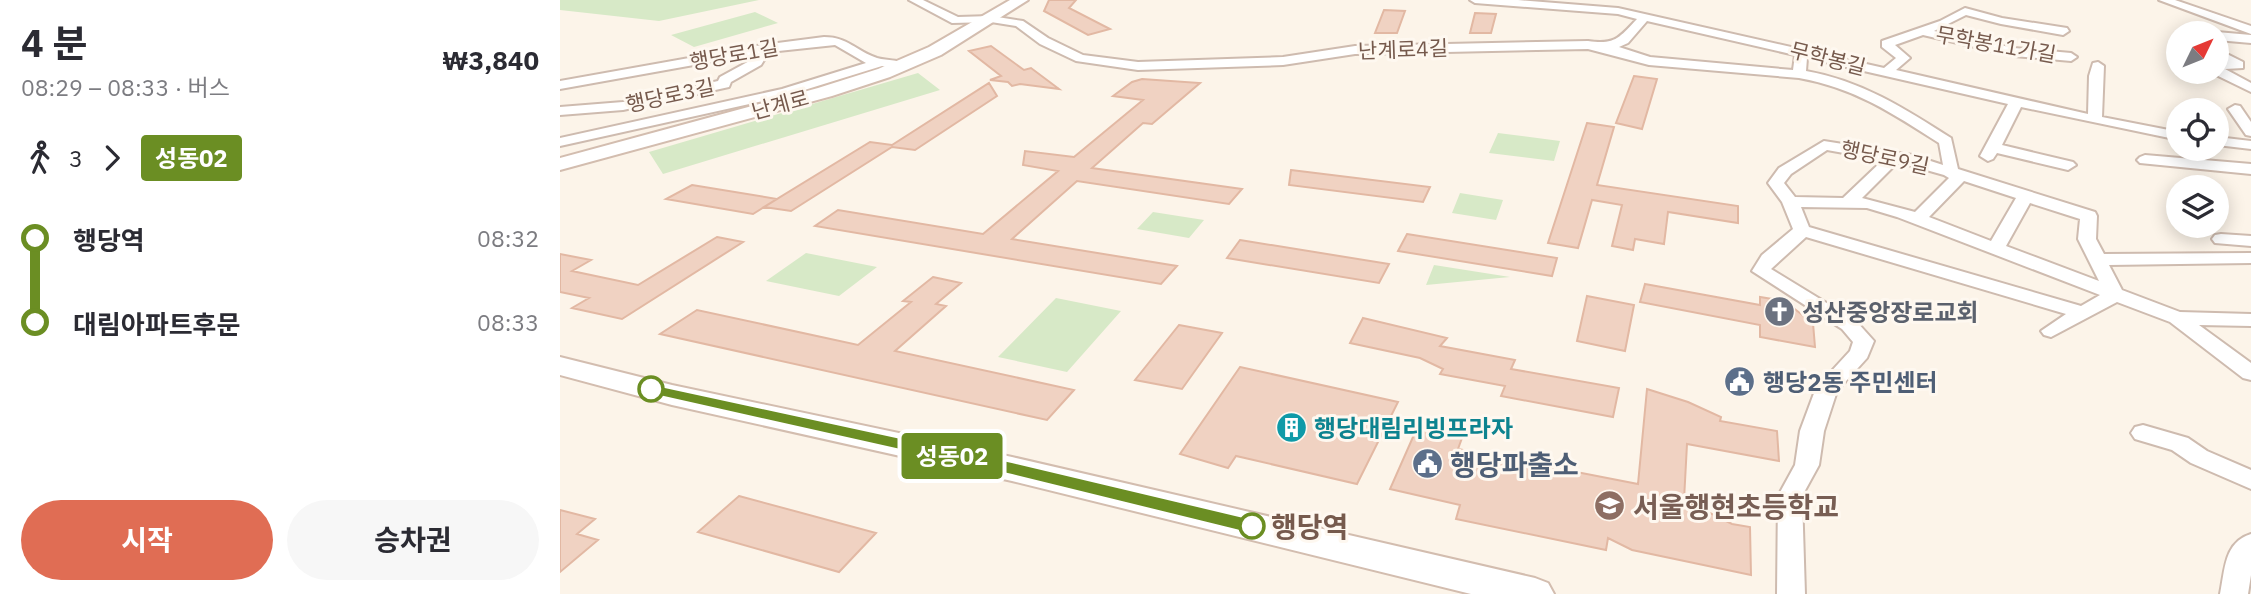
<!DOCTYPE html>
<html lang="ko">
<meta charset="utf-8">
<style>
:root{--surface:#fff;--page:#f7f7f7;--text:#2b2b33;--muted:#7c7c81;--accent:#e06d54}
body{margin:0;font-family:"IBM Plex Sans","Noto Sans KR",sans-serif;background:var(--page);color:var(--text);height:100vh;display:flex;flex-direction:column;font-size:26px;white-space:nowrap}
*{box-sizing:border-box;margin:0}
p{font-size:23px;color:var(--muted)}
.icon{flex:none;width:38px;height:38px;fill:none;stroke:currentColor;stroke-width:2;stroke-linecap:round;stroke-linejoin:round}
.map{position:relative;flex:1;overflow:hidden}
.side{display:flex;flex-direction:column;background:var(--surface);width:560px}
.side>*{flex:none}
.badge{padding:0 14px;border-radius:5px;font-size:24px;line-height:46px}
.needle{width:46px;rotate:47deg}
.buttons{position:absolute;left:1606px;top:21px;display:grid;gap:14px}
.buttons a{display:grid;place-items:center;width:63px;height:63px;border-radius:50%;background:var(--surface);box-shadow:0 4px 18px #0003;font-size:35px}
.map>.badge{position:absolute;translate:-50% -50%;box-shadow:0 0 0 4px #fff}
.legs{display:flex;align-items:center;gap:10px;height:77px;padding:0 21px;font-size:23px}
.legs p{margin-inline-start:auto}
.summary{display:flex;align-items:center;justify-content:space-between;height:119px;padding:0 21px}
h1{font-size:38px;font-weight:700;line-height:52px}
.action{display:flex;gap:14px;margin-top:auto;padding:14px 21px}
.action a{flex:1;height:80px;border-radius:42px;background:var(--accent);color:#fff;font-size:28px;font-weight:700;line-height:80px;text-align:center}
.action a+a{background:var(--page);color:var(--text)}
ul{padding:0 21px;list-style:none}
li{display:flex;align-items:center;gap:24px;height:84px;font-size:26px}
li i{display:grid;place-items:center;width:10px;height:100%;margin:0 9px;background:currentColor}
li i::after{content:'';width:18px;height:18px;margin:-9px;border:5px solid;border-radius:50%;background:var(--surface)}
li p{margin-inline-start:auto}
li:first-child i{background:linear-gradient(#0000 50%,currentColor 0)}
li:last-child i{background:linear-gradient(currentColor 50%,#0000 0)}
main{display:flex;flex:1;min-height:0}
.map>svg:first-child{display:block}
.green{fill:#d7e9c7}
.building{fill:#f0d2c2;stroke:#e2b8a3;stroke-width:2}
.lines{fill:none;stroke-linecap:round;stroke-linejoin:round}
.street-casing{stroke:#cebbaf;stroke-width:4}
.secondary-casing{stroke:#d3bdaf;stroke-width:4}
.street{fill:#fff;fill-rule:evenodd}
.secondary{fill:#fff;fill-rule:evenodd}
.line-1{fill:#6b8e23;stroke:#fff;stroke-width:2}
.stop-1-dot{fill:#fff;stroke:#6b8e23;stroke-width:3.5}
.labels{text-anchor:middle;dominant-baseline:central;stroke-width:6;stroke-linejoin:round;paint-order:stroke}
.far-street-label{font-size:21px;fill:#765a4d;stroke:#fef8f0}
.worship-label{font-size:24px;font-weight:bold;fill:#5b616d;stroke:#fef8f0;text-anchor:start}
.service-label{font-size:24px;font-weight:bold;fill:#4e5e75;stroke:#fef8f0;text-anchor:start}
.culture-label{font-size:24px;font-weight:bold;fill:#0d838f;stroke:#fef8f0;text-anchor:start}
.near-service-label{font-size:28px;font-weight:bold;fill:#4e5e75;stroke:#fef8f0;text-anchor:start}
.near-education-label{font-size:28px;font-weight:bold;fill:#785e54;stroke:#fef8f0;text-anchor:start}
.near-stop-label{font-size:28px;font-weight:bold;fill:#765a4d;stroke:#fef8f0;text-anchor:start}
</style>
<main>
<section class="side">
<div class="summary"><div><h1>4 분</h1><p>08:29 – 08:33 · 버스</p></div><b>₩3,840</b></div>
<div class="legs"><svg class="icon" aria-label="walk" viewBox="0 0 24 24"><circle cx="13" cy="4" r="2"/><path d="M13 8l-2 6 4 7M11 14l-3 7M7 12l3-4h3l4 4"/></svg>3<svg class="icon" aria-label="forward" viewBox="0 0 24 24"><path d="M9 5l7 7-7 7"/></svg><b class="badge" style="background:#6b8e23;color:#fff">성동02</b></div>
<ul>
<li><i style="color:#6b8e23"></i><b>행당역</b><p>08:32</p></li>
<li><i style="color:#6b8e23"></i><b>대림아파트후문</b><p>08:33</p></li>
</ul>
<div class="action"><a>시작</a><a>승차권</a></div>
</section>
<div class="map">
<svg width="1691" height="594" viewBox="0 0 1691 594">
<rect width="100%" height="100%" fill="#fcf4e9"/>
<path class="green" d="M0,0H199L99,21L0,10Z
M195,12L218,23L134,47L111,35Z
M358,73L380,90L103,174L89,152Z
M938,133L1000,141L994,161L929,153Z
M900,193L943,200L936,220L892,213Z
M593,212L644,220L629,238L577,229Z
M246,253L317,267L279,296L206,281Z
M874,265L950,277L866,285Z
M496,298L561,311L507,372L438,357Z"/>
<path class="building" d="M489,0H516L509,8L550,29L528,35L484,11Z
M824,10L845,11L837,33H815Z
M915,13L936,14L931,33H910Z
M431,46L464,70L471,68L499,89L460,84L452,86L448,82L430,80L441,76L409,51Z
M1074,76L1097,79L1082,129L1056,123Z
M582,79L640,83L592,124L583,123L532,168L682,189L669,204L517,181L452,239L617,266L601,284L255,226L278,210L423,234L498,171L463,165L465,151L514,157L583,100L553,96L572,82Z
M429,83L437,96L355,150L332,147L231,211L204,207L310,142L332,145Z
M1027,123L1054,127L1037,185L1178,206V223L1108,212L1104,244L1075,239L1073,250L1052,246L1062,205L1032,200L1018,248L988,243Z
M731,170L870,187L863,202L729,185Z
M132,185L217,199L193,214L106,199Z
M847,234L997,258L992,276L838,251Z
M157,237L183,242L62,319L12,308L29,298L0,292V254L31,260L12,271L78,285Z
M680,240L829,264L819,283L667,258Z
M373,277L401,283L376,304L386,306L335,351L514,390L487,420L100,334L137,310L298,345L351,302L343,301Z
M1085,284L1200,305V297L1224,301L1253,323L1255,347L1200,337V325L1080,302Z
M1027,296L1074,305L1065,351L1017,341Z
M803,318L887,338L880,346L955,360L951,369L1059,388L1053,417L941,396L945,386L880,374L883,369L860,358L790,343Z
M619,325L662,333L622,389L575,380Z
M680,367L838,402L797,484L676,456L668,468L620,454Z
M1087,389L1128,402L1161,417L1160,421L1217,431L1219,461L1127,444L1124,500L1172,524L1190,527L1191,575L1072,550L1048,538L1046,550L896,519L900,505L830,489L857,428L902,438L898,449L1078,484Z
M179,496L316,533L279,572L138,532Z
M0,510L35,519L17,534L38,540L0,572Z"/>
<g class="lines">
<defs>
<path id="street" d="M349,0H363L398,17L431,16L463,21L488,38L523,55L578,62L723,57L795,46L1028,41C1055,45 1059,38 1077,19L1058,14L915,3L910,0H958L1058,8L1324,68L1336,58L1322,47V41L1380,21L1405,8L1442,18L1507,28L1509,31L1503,35L1441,24L1406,15L1374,31L1454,48L1511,53L1517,57L1511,61L1454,56L1363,35L1335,45L1350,58L1336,70L1528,114L1529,76L1533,63L1538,62L1544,66L1542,117L1619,132V140L1461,107L1442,145L1513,162L1516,165L1508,170L1437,153L1433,159L1428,161L1420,156L1448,104L1247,58L1246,71C1302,81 1344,108 1391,138L1398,169L1535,212L1537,216L1536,239L1544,254L1691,253V263L1549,265L1562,290L1620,312L1691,314V326L1639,325L1691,363V380L1683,378L1610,322L1557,302L1491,337L1484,335L1481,331L1506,314L1246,237L1211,269L1296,321L1314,341L1307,358L1277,391L1264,431L1259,465L1242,496L1245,594H1217L1218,496L1235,465L1240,431L1256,388L1290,351L1293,342L1282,329L1192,271L1202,255L1233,229L1222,202L1208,183L1219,168L1264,141L1352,155L1383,165L1379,143C1332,113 1295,88 1239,78L1089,65L1028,49L795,54L723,65L578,70L516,61L480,44L456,26L431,22L392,23ZM1087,21L1235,55L1233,70L1090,57L1059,47L1068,43ZM1267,150L1323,160L1283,198L1235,197L1224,183L1231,174ZM1338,162L1384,175L1389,178L1355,212L1302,198ZM1404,181L1456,198L1431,241L1369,217ZM1470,203L1520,219L1518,239L1539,281L1446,246ZM1241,207L1307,208L1337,217L1540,295L1521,306L1249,227Z
M1599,0H1615L1691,26V34Z
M1657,32L1691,35V43L1657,40V33H1654Z
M264,37C288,37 296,51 317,58C328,61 340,59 349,66L343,70L322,66L225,96L0,146V138L222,89L306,63L275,45L209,52L201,65L171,82L169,87L63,110L0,115V107L63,102L158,81L160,77L193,59L195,54L0,89V81L202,45Z
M1657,49L1683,62V68L1665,69L1691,83V92L1652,73L1657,72V61H1662L1657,58Z
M1675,105L1680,106L1691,122V136L1686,135L1668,109Z
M1657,137L1691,141V149L1657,145Z
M1585,155L1691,164V174L1580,163L1577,160L1580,157Z
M1661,234L1691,236V246L1655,243L1652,239L1655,235Z
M1583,425L1628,438L1647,451L1691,470V489L1631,463L1612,450L1575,439L1571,433L1575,427Z
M1691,534V575L1688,594H1660C1665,570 1664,542 1691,534Z"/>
<path id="secondary" d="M450,0H468L381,55L330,77L272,96L0,170V158L258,88L318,69L369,47Z
M0,357L112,385L452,457L975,578L988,583L994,594H911L452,481L112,405L0,375Z"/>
</defs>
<use href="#street" class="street-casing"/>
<use href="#secondary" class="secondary-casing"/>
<use href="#street" class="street"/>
<use href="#secondary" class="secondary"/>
</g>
<path class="line-1" d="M91,384L452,462L692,519L698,521L701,526L698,531L692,534L452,475L86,393L83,389L86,385Z"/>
<defs>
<symbol id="church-disc" viewBox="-11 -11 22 22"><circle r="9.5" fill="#6b7280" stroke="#fef8f0"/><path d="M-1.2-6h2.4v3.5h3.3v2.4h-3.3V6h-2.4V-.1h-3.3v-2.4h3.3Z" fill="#fff"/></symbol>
<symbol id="civic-disc" viewBox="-11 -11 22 22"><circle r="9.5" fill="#5c6f8a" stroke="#fef8f0"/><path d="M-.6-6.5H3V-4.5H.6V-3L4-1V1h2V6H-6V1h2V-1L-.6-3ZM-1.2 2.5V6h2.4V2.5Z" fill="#fff"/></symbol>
<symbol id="building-disc" viewBox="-11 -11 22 22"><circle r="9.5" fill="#0f9aa8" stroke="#fef8f0"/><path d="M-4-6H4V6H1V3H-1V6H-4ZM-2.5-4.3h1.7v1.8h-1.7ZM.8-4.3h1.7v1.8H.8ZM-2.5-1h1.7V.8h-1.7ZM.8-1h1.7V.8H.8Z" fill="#fff"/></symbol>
<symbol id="school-disc" viewBox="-11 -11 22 22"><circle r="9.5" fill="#8d6e63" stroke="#fef8f0"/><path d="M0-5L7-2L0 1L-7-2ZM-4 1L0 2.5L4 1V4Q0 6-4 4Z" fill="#fff"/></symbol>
</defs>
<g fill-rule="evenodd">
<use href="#church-disc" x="1202" y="294" width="35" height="35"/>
<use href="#civic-disc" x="1162" y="364" width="35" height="35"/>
<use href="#building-disc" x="714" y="410" width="35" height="35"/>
<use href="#civic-disc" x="850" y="446" width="35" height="35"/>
<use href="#school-disc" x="1032" y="488" width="35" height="35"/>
</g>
<g class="stop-1-dot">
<circle cx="91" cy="389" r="12"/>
<circle cx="692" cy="526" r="12"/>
</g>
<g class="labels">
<g class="far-street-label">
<text transform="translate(1436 44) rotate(10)">무학봉11가길</text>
<text transform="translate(843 49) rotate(-2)">난계로4길</text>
<text transform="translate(174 54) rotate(-10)">행당로1길</text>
<text transform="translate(1268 58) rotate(14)">무학봉길</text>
<text transform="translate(110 95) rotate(-12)">행당로3길</text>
<text transform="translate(220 104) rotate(-15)">난계로</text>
<text transform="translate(1325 157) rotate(12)">행당로9길</text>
</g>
<g class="worship-label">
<text x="1242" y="312">성산중앙장로교회</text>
</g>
<g class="service-label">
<text x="1203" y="382">행당2동 주민센터</text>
</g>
<g class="culture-label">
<text x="754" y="428">행당대림리빙프라자</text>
</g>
<g class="near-service-label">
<text x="890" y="464">행당파출소</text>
</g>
<g class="near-education-label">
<text x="1073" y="506">서울행현초등학교</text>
</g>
<g class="near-stop-label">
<text x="711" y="526">행당역</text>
</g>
</g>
</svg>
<div class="buttons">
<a><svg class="needle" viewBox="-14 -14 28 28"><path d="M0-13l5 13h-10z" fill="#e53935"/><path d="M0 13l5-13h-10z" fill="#7c7c81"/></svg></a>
<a><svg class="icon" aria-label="locate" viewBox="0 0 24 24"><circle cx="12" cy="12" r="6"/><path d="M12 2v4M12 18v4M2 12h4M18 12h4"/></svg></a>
<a><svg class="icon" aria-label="layers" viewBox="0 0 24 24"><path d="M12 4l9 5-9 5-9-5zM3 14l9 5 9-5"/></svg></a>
</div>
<b class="badge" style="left:392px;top:456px;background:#6b8e23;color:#fff">성동02</b>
</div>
</main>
